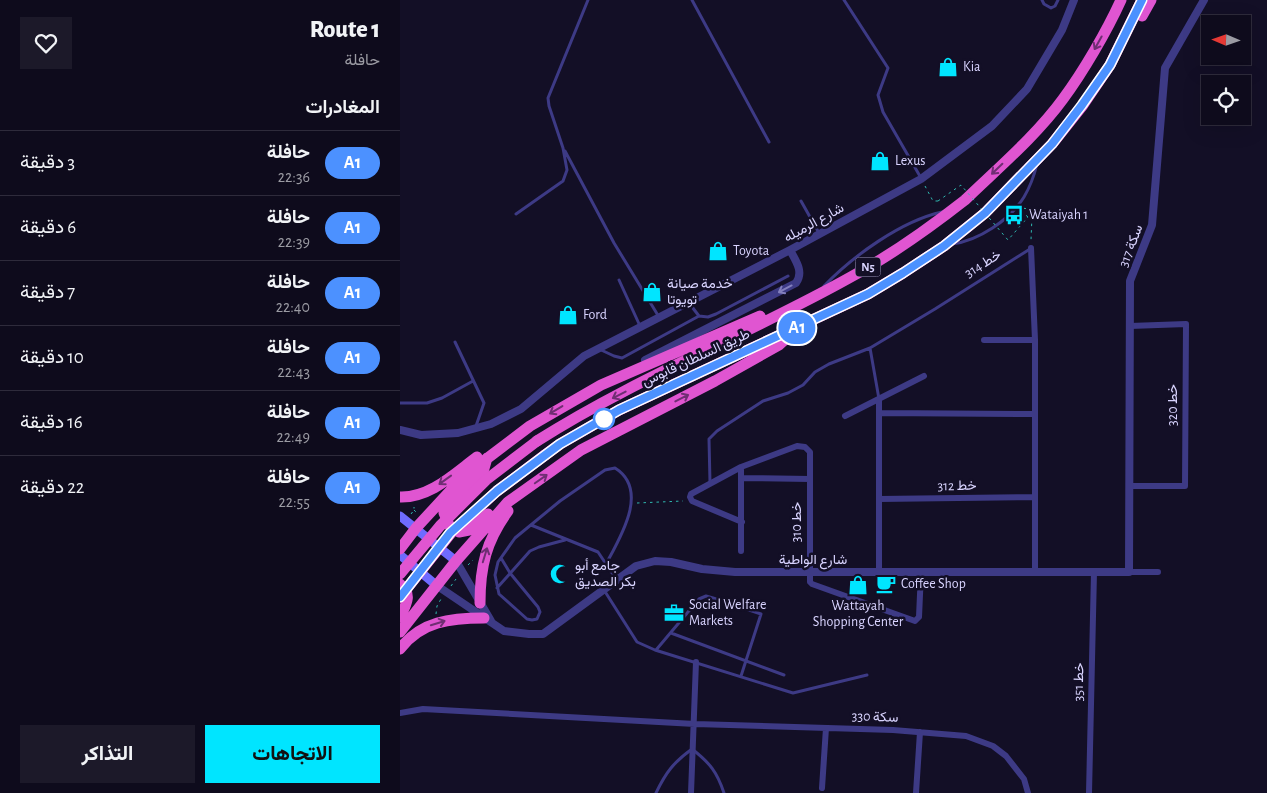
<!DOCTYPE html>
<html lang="ar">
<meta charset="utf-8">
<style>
:root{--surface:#0e0b1c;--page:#1c1929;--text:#f1f3f6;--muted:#9b9ba3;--line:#2e2b3b;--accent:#00e5ff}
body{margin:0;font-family:"Alegreya Sans",Vazirmatn,sans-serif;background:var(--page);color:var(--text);direction:rtl;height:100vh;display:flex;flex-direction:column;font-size:19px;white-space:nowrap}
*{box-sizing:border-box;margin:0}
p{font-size:16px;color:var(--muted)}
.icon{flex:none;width:28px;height:28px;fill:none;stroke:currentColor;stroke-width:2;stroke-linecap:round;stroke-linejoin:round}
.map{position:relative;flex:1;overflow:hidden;direction:ltr}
.details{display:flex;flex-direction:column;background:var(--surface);width:400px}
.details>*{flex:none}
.badge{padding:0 10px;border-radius:16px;font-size:18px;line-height:32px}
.needle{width:32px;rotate:272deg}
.controls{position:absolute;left:801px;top:15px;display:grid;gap:10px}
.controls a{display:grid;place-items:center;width:50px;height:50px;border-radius:0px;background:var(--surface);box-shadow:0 5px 20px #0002,0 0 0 1px var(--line);font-size:25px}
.map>.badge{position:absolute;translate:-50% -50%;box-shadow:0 0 0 2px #fff}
h2{padding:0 20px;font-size:19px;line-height:45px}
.round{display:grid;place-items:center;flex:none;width:52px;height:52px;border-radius:0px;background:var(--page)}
.head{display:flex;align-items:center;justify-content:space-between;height:85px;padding:0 20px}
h1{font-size:24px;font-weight:800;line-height:38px}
.action{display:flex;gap:10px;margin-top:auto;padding:10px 20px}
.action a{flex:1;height:58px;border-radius:0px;background:var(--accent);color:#111;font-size:20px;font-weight:800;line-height:58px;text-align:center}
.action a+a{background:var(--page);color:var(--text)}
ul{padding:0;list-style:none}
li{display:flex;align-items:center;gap:15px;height:65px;padding:0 20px;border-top:1px solid var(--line)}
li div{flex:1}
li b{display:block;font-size:19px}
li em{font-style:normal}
li .badge{min-width:55px;font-weight:700;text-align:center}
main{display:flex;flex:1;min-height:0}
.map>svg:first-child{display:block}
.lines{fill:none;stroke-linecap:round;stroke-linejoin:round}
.path{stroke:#2fb8b0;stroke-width:1;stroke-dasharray:2.5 4;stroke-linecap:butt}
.service{stroke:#3d3a85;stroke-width:3}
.minor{stroke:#3d3a85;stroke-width:6}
.tertiary{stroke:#3d3a85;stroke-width:8}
.secondary{stroke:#6f6bff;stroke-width:9}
.trunk{stroke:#e055d1;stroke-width:11}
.path-bridge{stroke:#2fb8b0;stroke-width:1;stroke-dasharray:2.5 4;stroke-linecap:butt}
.trunk-bridge{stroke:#e055d1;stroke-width:11}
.oneway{stroke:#6f2e73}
.oneway2{stroke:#837fbc}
.line-casing{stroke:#fff;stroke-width:11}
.line{stroke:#4c91ff;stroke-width:8}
.stop-dot{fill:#fff;stroke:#4c91ff;stroke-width:2.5}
.labels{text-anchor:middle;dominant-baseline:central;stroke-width:5;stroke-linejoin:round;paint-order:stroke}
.shield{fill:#130f26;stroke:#9e99be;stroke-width:1}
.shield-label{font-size:12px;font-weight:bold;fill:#d9d4ff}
.poi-label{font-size:14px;fill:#d9d4ff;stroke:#130f26;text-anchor:start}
.street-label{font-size:14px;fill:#d9d4ff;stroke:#130f26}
</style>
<main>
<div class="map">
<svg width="867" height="793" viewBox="0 0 867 793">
<rect width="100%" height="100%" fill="#130f26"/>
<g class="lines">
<path class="path" d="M525,186L533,201H538
M628,217L621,211L625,208L632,216L631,240
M237,503L283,501
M14,510L17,513
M11,514L14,510V507
M68,565L73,560
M51,586L56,579
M36,614L37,606L41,599"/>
<path class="service" d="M292,0L369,142
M444,0L488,68L478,95L483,112L521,178
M642,0L644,4L651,8L655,6L658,0
M165,151L214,243L259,317
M401,201L419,233
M116,214L163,181L167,170L163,148L149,106L148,98L188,0
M552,244C578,241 610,220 624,197C630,187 634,176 637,164
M219,280L240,326
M424,286C453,256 501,221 542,212
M299,316L308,317L316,314L388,276
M55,342L84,403L76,426
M470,348L479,399
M199,349L214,356L222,358L299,316L289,303
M0,403H27L42,398L73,381
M310,483L309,439L317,431L363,401L388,393L403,385L415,372L429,364L470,348L535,309L630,249
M131,525L198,552L214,576L215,581
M101,558L110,573L138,607L140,612L137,619L132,620L127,619L99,594L95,575L98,562L115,538L160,501L205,470L215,468C250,490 220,538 206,564
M97,588L130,551L139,547L165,540
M204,590L237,642L255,650L393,693L467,675
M271,633L384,675
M256,650L299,599L306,596L313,598L361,614L341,676
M256,793C266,772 274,762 292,749C310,763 317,772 324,793"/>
<path class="minor" d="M631,248L635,340V571
M584,340H635
M479,399V572
M479,413L635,414
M445,416L524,376
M341,467V551
M342,478L410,479
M730,486H785L786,324L730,326
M479,499L635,497
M342,522L292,501L290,497L291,494L341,467L397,446L405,447L410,452V582L412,584L515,621L519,617L521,572
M729,572H758
M0,713L23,709L295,724L493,730L566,736L593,746L606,756L624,779L628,793
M422,788L426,728
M291,793L296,662
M516,793L520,732
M689,793L694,572"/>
<path class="tertiary" d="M245,360L396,283C404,272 396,261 390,250
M0,430L21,435L58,433L91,424L121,409L184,356L390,250L521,179L592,126L627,89L662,30L674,0
M56,561L91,621
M36,585L104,631L129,634H143L236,566L255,561L271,562L302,569L335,572H729L730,281L752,225L765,68L804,0"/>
<path class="secondary" d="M0,516L56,561
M0,555L36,585"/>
<path class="trunk" d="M742,16L751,0
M137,441C236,378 347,335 449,278C490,256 528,229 565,200C598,168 636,136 663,99C683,72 707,31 721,0
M145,455L160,444L219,410L468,294L503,273L544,246L585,213L652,144L683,105L710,65L742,0
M87,458L83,472L47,506L44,513L49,525L59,532L69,530L88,514
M0,497C30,498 54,474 77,457
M0,549L16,528L64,476L130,426L201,385L360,316
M0,584C13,594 6,605 0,617
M80,603C80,567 86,541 108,511
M0,632L56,561L108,502L181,450L315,381L379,345L390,335
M0,649C21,621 51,618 84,618"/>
<path class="path-bridge" d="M538,201L561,185L608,240L628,217"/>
<path class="trunk-bridge" d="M0,574L40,526L86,480L137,441
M0,597L51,533L97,491L145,455"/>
</g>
<defs><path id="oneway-shaft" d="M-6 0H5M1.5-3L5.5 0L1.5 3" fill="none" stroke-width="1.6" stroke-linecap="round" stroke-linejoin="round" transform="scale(1.25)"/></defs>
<g class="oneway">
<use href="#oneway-shaft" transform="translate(698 43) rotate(119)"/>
<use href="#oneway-shaft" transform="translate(597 169) rotate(136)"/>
<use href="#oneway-shaft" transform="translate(219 395) rotate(153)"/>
<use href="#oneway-shaft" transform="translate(282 398) rotate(-27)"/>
<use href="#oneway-shaft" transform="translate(156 410) rotate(149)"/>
<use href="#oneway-shaft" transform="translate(141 479) rotate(-35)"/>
<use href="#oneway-shaft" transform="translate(45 480) rotate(144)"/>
<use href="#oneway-shaft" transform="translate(85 555) rotate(-73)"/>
<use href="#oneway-shaft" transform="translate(38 623) rotate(-17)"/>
</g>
<use class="oneway2" href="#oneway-shaft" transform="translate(385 289) rotate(152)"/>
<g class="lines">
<defs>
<path id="line" d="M0,597L50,533L97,491L160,444L219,410L468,294L503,273L544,246L585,213L652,144L682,105L710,65L742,0"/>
</defs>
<use href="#line" class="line-casing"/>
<use href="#line" class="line"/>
</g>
<defs>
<symbol id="shop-bare" viewBox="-9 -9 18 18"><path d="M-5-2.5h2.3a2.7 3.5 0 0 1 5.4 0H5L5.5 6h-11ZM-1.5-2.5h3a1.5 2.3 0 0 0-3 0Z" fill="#00e5ff" stroke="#130f26" stroke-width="2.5" paint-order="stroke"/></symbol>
<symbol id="bus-bare" viewBox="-9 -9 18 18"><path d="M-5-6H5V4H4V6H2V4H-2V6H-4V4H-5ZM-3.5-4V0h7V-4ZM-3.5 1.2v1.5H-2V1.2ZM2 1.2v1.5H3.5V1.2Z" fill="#00e5ff" stroke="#130f26" stroke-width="2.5" paint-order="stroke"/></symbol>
<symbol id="mosque-bare" viewBox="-9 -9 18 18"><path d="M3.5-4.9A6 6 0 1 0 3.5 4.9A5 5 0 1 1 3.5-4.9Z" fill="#00e5ff" stroke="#130f26" stroke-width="2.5" paint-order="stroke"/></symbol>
<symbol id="cafe-bare" viewBox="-9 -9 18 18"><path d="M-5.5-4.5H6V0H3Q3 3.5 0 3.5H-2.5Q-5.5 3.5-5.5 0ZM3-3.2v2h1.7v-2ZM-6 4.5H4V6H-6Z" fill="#00e5ff" stroke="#130f26" stroke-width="2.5" paint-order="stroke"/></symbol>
<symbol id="office-bare" viewBox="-9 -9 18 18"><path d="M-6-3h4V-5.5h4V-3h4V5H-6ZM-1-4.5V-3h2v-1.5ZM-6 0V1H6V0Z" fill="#00e5ff" stroke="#130f26" stroke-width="2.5" paint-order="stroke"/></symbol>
</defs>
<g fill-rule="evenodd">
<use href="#shop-bare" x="534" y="53" width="28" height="28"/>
<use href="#shop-bare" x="466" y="147" width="28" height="28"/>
<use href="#bus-bare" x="600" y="201" width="28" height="28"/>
<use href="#shop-bare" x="304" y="237" width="28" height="28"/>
<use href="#shop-bare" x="238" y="278" width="28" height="28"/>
<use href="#shop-bare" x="154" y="301" width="28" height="28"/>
<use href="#mosque-bare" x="146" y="560" width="28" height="28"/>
<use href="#cafe-bare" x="472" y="570" width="28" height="28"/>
<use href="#shop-bare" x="444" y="571" width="28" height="28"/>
<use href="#office-bare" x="260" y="599" width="28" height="28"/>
</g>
<circle class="stop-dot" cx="204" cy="419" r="10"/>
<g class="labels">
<rect class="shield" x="455.5" y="257.5" width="25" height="19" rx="4"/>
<g class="shield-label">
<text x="468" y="267">N5</text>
</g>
<g class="poi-label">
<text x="563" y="67">Kia</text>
<text x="495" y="161">Lexus</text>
<text x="629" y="215">Wataiyah 1</text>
<text x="333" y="251">Toyota</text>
<text x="267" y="284">خدمة صيانة<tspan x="267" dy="16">تويوتا</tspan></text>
<text x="183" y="315">Ford</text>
<text x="175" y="566">جامع أبو<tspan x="175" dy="16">بكر الصديق</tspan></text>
<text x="501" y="584">Coffee Shop</text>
<text x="289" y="605">Social Welfare<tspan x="289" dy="16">Markets</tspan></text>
<text x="458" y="606" text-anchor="middle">Wattayah<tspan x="458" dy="16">Shopping Center</tspan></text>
</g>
<g class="street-label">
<text transform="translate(414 223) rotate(-29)">شارع الرميله</text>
<text transform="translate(731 246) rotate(-69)">سكة 317</text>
<text transform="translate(583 264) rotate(-32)">خط 314</text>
<text transform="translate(296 358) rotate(-25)">طريق السلطان قابوس</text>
<text transform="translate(773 405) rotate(-90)">خط 320</text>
<text transform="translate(557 486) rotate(-1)">خط 312</text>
<text transform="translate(397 522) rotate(-90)">خط 310</text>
<text x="413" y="560">شارع الواطية</text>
<text transform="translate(679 682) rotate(-89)">خط 351</text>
<text transform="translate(475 717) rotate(2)">سكة 330</text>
</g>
</g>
</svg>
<div class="controls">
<a><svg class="needle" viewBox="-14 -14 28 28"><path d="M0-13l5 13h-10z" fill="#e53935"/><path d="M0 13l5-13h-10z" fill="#9b9ba3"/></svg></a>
<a><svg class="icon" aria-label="locate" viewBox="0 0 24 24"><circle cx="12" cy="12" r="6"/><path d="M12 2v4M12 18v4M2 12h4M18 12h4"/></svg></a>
</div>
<b class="badge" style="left:397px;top:328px;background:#4c91ff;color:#fff">A1</b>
</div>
<section class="details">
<div class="head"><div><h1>Route 1</h1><p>حافلة</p></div><a class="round"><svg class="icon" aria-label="heart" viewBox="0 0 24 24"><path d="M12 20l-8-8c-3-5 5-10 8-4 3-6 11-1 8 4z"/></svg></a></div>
<h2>المغادرات</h2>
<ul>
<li><span class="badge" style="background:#4c91ff;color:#fff">A1</span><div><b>حافلة</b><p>22:36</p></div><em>3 دقيقة</em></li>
<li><span class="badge" style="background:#4c91ff;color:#fff">A1</span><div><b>حافلة</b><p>22:39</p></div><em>6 دقيقة</em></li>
<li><span class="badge" style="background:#4c91ff;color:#fff">A1</span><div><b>حافلة</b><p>22:40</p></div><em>7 دقيقة</em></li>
<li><span class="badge" style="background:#4c91ff;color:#fff">A1</span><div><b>حافلة</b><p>22:43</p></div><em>10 دقيقة</em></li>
<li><span class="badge" style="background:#4c91ff;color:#fff">A1</span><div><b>حافلة</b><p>22:49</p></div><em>16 دقيقة</em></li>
<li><span class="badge" style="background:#4c91ff;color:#fff">A1</span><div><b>حافلة</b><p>22:55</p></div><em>22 دقيقة</em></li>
</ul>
<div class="action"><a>الاتجاهات</a><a>التذاكر</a></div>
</section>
</main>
